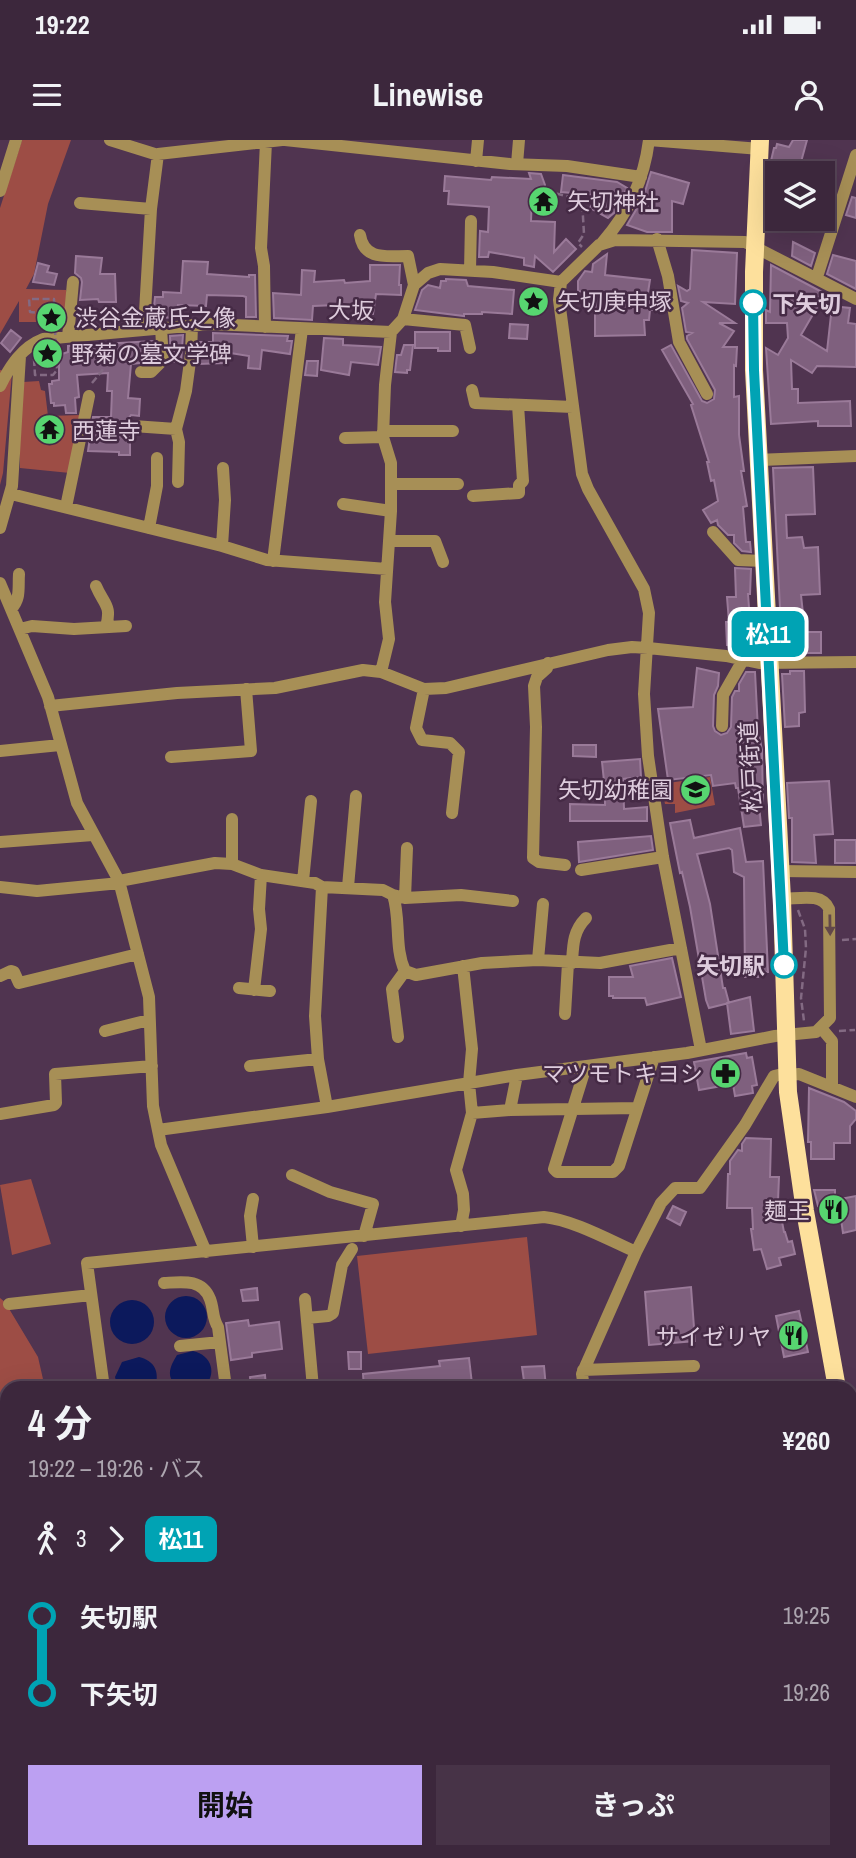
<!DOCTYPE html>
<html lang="ja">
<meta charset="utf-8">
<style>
:root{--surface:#3c273c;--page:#473347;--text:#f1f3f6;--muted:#aca5af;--line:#554456;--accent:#bca0f2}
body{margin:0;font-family:"Archivo Narrow","Noto Sans JP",sans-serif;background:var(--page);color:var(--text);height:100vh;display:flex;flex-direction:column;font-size:26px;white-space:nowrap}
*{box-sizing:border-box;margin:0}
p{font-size:23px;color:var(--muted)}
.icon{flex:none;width:38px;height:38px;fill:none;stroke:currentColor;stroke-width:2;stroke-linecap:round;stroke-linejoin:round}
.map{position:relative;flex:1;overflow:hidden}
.sheet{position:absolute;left:0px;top:1241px;width:858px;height:478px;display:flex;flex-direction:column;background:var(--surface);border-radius:21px 21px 0 0;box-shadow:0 7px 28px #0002,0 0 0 2px var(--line)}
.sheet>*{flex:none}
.badge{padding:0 14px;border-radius:10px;font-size:24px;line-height:46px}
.tools{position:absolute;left:765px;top:21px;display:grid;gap:14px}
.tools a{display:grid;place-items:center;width:70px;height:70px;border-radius:0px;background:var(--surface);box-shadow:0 7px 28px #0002,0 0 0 2px var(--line);font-size:35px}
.map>.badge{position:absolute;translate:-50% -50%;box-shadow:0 0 0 4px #fff}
.legs{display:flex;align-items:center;gap:10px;height:77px;padding:0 28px;font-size:23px}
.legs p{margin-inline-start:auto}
.summary{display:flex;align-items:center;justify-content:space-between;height:119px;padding:0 28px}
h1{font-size:38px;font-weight:700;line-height:52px}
.cta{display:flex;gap:14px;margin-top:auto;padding:14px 28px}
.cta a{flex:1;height:80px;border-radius:0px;background:var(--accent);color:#111;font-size:28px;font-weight:700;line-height:80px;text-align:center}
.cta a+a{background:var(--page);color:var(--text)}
ul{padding:0 28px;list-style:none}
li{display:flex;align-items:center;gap:24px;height:77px;font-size:26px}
li i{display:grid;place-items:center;width:10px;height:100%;margin:0 9px;background:currentColor}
li i::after{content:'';width:18px;height:18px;margin:-9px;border:5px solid;border-radius:50%;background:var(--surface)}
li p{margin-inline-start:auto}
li:first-child i{background:linear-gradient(#0000 50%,currentColor 0)}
li:last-child i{background:linear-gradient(currentColor 50%,#0000 0)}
.status{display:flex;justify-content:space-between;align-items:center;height:49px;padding:0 35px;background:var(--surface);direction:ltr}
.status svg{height:19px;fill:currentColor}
header{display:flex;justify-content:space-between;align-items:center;height:91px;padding:0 28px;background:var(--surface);font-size:32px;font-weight:700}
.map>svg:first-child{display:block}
.green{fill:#9d4d45}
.water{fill:#0c195c}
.building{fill:#7f607e;stroke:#9a7a99;stroke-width:2}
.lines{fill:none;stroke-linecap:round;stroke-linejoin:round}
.path{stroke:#836a83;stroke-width:2.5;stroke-dasharray:7 3.5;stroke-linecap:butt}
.minor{stroke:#a78f56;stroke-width:12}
.major{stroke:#fde09c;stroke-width:18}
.path-bridge{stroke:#836a83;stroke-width:2.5;stroke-dasharray:7 3.5;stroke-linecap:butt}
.oneway{fill:#62484a}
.line-1-casing{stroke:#fff;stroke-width:16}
.line-1{stroke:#00a3b4;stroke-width:10}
.stop-1-dot{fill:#fff;stroke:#00a3b4;stroke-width:3.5}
.labels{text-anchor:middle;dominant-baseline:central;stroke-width:5;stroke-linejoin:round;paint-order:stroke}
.poi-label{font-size:23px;fill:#deccdd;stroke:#452a45;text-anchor:start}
.stop-label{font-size:23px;font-weight:bold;fill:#deccdd;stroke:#452a45;text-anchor:start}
.street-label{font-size:23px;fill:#deccdd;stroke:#452a45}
</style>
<div class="status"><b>19:22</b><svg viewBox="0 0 49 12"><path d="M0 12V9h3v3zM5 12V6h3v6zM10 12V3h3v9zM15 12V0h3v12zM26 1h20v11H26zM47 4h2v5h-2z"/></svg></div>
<header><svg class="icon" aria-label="menu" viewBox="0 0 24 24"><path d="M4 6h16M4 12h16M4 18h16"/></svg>Linewise<svg class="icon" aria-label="person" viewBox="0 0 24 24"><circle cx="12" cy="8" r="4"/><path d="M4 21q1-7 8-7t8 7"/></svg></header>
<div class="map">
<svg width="856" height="1718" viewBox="0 0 856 1718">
<rect width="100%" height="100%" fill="#503450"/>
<path class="green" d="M22,0H71L48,64L34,134L26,149L66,150V182H19V161L0,194V68Z
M0,230L12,233L3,333L0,345Z
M39,241L41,250L45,251L48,276L81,275L70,333L20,328V279L23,242Z
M710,637L715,665L675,673V664H665L661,644Z
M31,1039L51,1104L12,1115L0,1045Z
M527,1097L537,1195L368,1214L357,1116Z
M0,1158L5,1162L38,1217L45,1248H7V1503L0,1496Z"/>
<path class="water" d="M165 1177a21 21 0 1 1 42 0a21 21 0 1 1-42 0Z
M110 1182a22 22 0 1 1 44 0a22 22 0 1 1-44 0Z
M193,1211C212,1215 218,1235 203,1248H178C166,1237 169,1228 177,1215Z
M139,1217C155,1221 160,1232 155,1248H118L115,1237L122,1222Z"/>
<path class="building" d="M793,0H807L798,33H772L770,25L774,8H776L777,4L789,7Z
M651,32L689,43L683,64L672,61V92H647L627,85L643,58Z
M529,33L541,34L545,45L542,58L532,56L531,81L555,82L554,112L566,99L576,109L553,132L535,116L534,127L524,125V118L489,112L488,117H479L480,91L488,92L489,67L448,64L449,51H444L445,36L491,40L492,37L531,39Z
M563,35L617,42L627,48L615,72L608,78L590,68L598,55L561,52Z
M852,57L856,58V78L846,75Z
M793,102L815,113L811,126L792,116Z
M692,110L737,113L735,164L703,162L735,183H719L734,191L723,207H737L736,226L734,225V257L739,256V295L744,331H741L747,366L743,367L746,402H750L751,412L742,411L734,403V395H728L718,385L717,380L711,383L703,370L718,361L714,340L711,341L707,322H709L691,265L693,264L662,210L671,205L702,261L707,263L714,259L715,250L687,199V196L692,193L686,192L682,168L688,163L681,161L678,146L687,151L690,149Z
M607,114L605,135L650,140L647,159L654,160L653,170H650L649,180H644L645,195L595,196V154L578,151V141L585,131L592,132L593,124Z
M833,115L856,121V149L827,134Z
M76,116L102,118L100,134H115L116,162H99L98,159L80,160L82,142L81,138L75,133Z
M183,121L208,122L207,134L249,137V135H255L256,177H246V157L243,156L207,155L206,166L178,165L177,178L153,177L155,157H163V152L181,153Z
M38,123L49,126L47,132L57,134L54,145L33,142Z
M370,125H400L399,145H401V155L376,154L373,174L360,173L361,164L313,166L312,180L274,178L273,153L301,155L302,130L315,131L314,142L344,140L345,143L370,141Z
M771,125L822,152L815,164H819L801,195L827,211L832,166L850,168L848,183L856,184V227L817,226L812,233L791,220L792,249H798V263L850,261L851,286H818V281L771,284L766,208L778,215L788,198L787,183H766V170L770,172Z
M446,139L466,140L468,146L514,150L512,174L482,172V174H464V176L415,170L422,150L428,145L440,148L441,141H446Z
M510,184L528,185L527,199L509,198Z
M11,190L21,198L10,212L1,203Z
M415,192H450V211H438V208H415Z
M213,193L288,196L287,201H292L290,214L262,210L260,229L248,228L249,216L224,212V223L199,224L200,202H213Z
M183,195L181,222H171L170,196Z
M324,198L343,199V205L381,207L378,225L351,222L349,235L321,230Z
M153,201L154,217L149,222L131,224L128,258L140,259L139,276L131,275L124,285L126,290L130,294V315H119V312L88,311L93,277H111L112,251H107L108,233L77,235L79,257L75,258L76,273H66L65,265L54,266V263H51L49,244H52V241L59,240V215L68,212V206Z
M404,205H413L410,230H407V233L395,232L397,215H401Z
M307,221H318L317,236L305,235Z
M813,327L815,374L786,375L787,398L802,397L804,408L818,407L820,454L801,455L805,492H821V513H795V487L781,488L773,328Z
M735,428L751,429L750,454H748L750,481L753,480L755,504L727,505L726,482H729L727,457H736Z
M697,528L719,533L718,546L714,555L713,586L715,591L721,595L727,593L731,587L732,557L735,551H739V544L746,532H755L758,590L762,610L763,665H759L761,685L744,687L738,648H736L735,643L713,646L711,635L668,640L658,569L693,567Z
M790,531H804L805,572L799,573V586L785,587L782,534H790Z
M573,605H596V617L573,616Z
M640,619L641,637L623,639L624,669L647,667V681H570V664L605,665V641H604L602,622Z
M829,641L833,694L814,695L816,723L792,722V678H789L787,643Z
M690,680L694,698L740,688L746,722L763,721L768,832H757L758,837H745L744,737L734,732L732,710L729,708L697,714L710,764L723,848H725L729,863L709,868L706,860L690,767L682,732L680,733L670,683Z
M651,696L653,710L579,722L578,702Z
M835,700H856V723H835Z
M672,818L681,857L647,865L645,858H613V856H609V837H633L630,826Z
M750,857L754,891L731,894L727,863Z
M746,913L747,918L752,917L757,945L752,946L753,953L735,956L733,944L699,950L694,922Z
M809,948L844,962L856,971V979L850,986V1003H834V1019H811V1002H808Z
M746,998L771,999L770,1037H779L778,1061L784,1092H785L788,1102L792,1101L795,1114L779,1118L781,1125L767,1129L761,1109L754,1110L751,1089H753L752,1068H727L728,1034H730V1021L738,1010L742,1011V1004Z
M814,1050H835V1060L856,1056V1090L843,1093L840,1072L823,1074V1065L818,1066Z
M673,1066L686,1072L680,1085L667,1078Z
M691,1147L695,1201L649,1205L645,1152Z
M257,1148L258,1160L243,1161L241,1150Z
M799,1171L808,1212L784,1217L776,1176Z
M248,1180L249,1186L279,1182L282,1209L252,1213V1217L231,1220L226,1183Z
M348,1212H361V1229H349Z
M469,1218L472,1244L443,1248H364L363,1234L440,1226L439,1221Z
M544,1226L546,1248H525L522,1227Z
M265,1235L266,1247L251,1248L250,1237Z"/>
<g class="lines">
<path class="path" d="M546,51L582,60L584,94L578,103L582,107
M55,186L54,159H29L30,172L46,174L57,182
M34,219L35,235H53L57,230L56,211
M92,243C102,231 113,219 113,203
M798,770L805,789L806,808L801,858L804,881
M842,800L856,799
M839,891L855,890
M0,1399L7,1398
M45,1718L49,1712"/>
<path class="minor" d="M110,0L158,15
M285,0L510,24L567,26L641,37
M649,0L760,9
M476,21L478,0
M517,24L519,0
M0,51L16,0
M80,63L151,69
M360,95C364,121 387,116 408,116L414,145
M657,99L668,136L679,202L707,254
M602,103C629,72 644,40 649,0
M470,131L471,81
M817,137L856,15
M561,142L559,160L582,334L588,349L644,449L649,473L644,554L648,616L663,717L701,910
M403,179L465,185L470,208
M265,187L264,126L261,108L266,2
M144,189L151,69L158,14L282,0
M68,197L73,142
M141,232H151L163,220L161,188
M0,246C10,226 22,207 43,199L210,184L391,192L403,179L414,145L428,133L440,129L493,132L561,142L599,105L615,100L745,102L856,159
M472,250L475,263L573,267
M133,286L176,289
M383,291H453
M345,298L383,297
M759,320L856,316
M178,342L179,302L176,289L186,251L191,214L192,185
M392,344H458
M11,354L222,406L267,420L387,429
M473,356L519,353V345L523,341L518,265
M343,364L391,371
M66,367L89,256
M0,388L12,346L20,216
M149,388L157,346V318
M713,392L738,420L764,421
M389,401H435L443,422
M222,406L225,360L223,328
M273,421L302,189
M0,443L48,557L77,663L119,741L149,857L153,966L161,1005L206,1112
M96,446C104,465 112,465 106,487
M11,469C21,459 18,448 19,434
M20,489L32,486L74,489L126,486
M548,523L547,528L537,537L534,546L536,587L533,718L539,722L565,725
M381,532L389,499L385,462L391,371V323L383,297L385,245L391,192
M424,549L416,588L422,600L450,603L459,612L452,673
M50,566L177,553L275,548L363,530L381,532L424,549L446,548L608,510L632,507L648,508L726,516L759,523L856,522
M722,586L723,555L743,520
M0,611L60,605
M171,617L251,611L246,549
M232,679V724
M0,702L93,695
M581,730L663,717
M781,731L856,732
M119,741L215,723L232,724L261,735L315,743L322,747L383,750L393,755C401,780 394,807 405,831L416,835L482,823L538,820L600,823L681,808
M303,741L311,661
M0,747L37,751L120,743
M322,747L315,876L318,919L327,967
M348,747L356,656
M393,755L405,758L461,755L513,761
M405,758L407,708
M538,820L543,764
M572,823C573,805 573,791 586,778
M0,836L11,831L14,832L19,843L138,814
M239,848L270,851
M254,850L261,789L259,769L261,735
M565,874L568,823
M822,889L832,901V946
M105,891L149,880
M398,897L392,849L405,831
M250,926L318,919
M586,926L554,1029L557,1032H613L619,1026L654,917
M787,935L799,934L856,957
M510,970L517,935
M472,973L510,970L637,968
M0,974L54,965L56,963L55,934L152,926
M158,990L327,967L517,935L687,913L775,896L816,892L830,878L829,769C822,752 798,759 782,759
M292,1035L330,1052L373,1064L364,1096
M253,1059L250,1076L253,1107
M461,1086L464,1070L463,1054L456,1030L472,973L469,943L472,909L463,826
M164,1143C181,1142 202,1138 210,1159C214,1169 212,1178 218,1187L226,1248
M305,1159L313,1248
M9,1164L91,1155
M307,1178L328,1176L333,1173L342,1125L352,1109
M180,1206L220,1202
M583,1230L694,1226
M104,1248L87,1123L544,1077C573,1080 609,1100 636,1112
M584,1248L582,1234L636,1112L661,1063L675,1048H700L745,985L774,936L787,933
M850,1364L856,1362
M850,1411L856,1410
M850,1460L856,1459
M0,1536L3,1533
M0,1551L3,1557L7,1615
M850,1553L856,1556
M850,1643L856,1632
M850,1663L856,1665
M631,1712L641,1718
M748,1712L756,1718
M135,1718L136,1712
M465,1718L467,1712
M519,1718L521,1712
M614,1718L618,1712
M666,1718L670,1712
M784,1718L788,1712"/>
<path class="major" d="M760,0L754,132V230L782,759L788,952L805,1071L837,1248
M850,1308L856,1326"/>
<path class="path-bridge" d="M55,188L56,211"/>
</g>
<defs><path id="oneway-solid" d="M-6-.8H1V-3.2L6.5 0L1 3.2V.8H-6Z" transform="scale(1.75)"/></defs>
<use class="oneway" href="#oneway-solid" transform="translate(830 785) rotate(89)"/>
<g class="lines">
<defs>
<path id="line-1" d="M753,163L754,230L784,825"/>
</defs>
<use href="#line-1" class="line-1-casing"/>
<use href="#line-1" class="line-1"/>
</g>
<defs>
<symbol id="temple-disc" viewBox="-11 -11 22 22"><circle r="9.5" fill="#57d570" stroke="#452a45"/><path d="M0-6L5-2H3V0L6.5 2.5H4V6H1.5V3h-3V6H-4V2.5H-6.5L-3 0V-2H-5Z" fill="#111"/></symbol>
<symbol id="sight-disc" viewBox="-11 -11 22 22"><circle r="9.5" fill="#57d570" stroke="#452a45"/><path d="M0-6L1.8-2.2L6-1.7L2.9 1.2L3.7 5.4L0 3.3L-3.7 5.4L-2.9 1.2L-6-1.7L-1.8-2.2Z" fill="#111"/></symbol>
<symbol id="school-disc" viewBox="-11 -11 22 22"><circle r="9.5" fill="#57d570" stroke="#452a45"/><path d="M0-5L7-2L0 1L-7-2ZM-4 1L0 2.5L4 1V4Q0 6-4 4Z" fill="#111"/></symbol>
<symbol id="pharmacy-disc" viewBox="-11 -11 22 22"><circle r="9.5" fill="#57d570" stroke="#452a45"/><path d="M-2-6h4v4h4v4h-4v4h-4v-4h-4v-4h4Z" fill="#111"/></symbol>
<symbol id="restaurant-disc" viewBox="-11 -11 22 22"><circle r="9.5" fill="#57d570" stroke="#452a45"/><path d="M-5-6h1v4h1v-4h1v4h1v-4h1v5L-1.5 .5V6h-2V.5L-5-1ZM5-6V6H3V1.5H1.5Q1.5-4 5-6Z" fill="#111"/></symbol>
</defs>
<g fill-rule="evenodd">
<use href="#temple-disc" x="526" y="44" width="35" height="35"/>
<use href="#sight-disc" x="516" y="144" width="35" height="35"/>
<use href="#sight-disc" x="34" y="160" width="35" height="35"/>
<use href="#sight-disc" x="30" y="196" width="35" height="35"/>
<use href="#temple-disc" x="32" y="272" width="35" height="35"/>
<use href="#school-disc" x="678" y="632" width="35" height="35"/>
<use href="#pharmacy-disc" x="708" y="916" width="35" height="35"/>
<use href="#restaurant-disc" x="816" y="1052" width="35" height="35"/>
<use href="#restaurant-disc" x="776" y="1178" width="35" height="35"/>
</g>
<g class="stop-1-dot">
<circle cx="753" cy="163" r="12"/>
<circle cx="784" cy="825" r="12"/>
</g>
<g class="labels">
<g class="poi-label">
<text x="567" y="61">矢切神社</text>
<text x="557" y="161">矢切庚申塚</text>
<text x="75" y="177">渋谷金蔵氏之像</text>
<text x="71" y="213">野菊の墓文学碑</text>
<text x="72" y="290">西蓮寺</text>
<text x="673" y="649" text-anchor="end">矢切幼稚園</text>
<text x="703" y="933" text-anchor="end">マツモトキヨシ</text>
<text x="810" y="1070" text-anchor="end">麺王</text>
<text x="771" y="1196" text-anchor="end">サイゼリヤ</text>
</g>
<g class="stop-label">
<text x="772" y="163">下矢切</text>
<text x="765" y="825" text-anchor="end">矢切駅</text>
</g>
<g class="street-label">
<text transform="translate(351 170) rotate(2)">大坂</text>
<text transform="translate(750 627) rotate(-93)">松戸街道</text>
</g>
</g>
</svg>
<div class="tools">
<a><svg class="icon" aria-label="layers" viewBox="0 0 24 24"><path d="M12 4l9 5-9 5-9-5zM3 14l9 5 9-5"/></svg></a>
</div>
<b class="badge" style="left:768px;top:494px;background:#00a3b4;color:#fff">松11</b>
<section class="sheet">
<div class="summary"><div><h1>4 分</h1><p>19:22 – 19:26 · バス</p></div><b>¥260</b></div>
<div class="legs"><svg class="icon" aria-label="walk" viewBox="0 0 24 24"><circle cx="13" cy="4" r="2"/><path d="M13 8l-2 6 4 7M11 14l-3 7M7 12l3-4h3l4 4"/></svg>3<svg class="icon" aria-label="forward" viewBox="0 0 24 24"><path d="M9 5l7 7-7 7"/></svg><b class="badge" style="background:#00a3b4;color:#fff">松11</b></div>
<ul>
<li><i style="color:#00a3b4"></i><b>矢切駅</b><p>19:25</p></li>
<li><i style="color:#00a3b4"></i><b>下矢切</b><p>19:26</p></li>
</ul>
<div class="cta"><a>開始</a><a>きっぷ</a></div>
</section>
</div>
